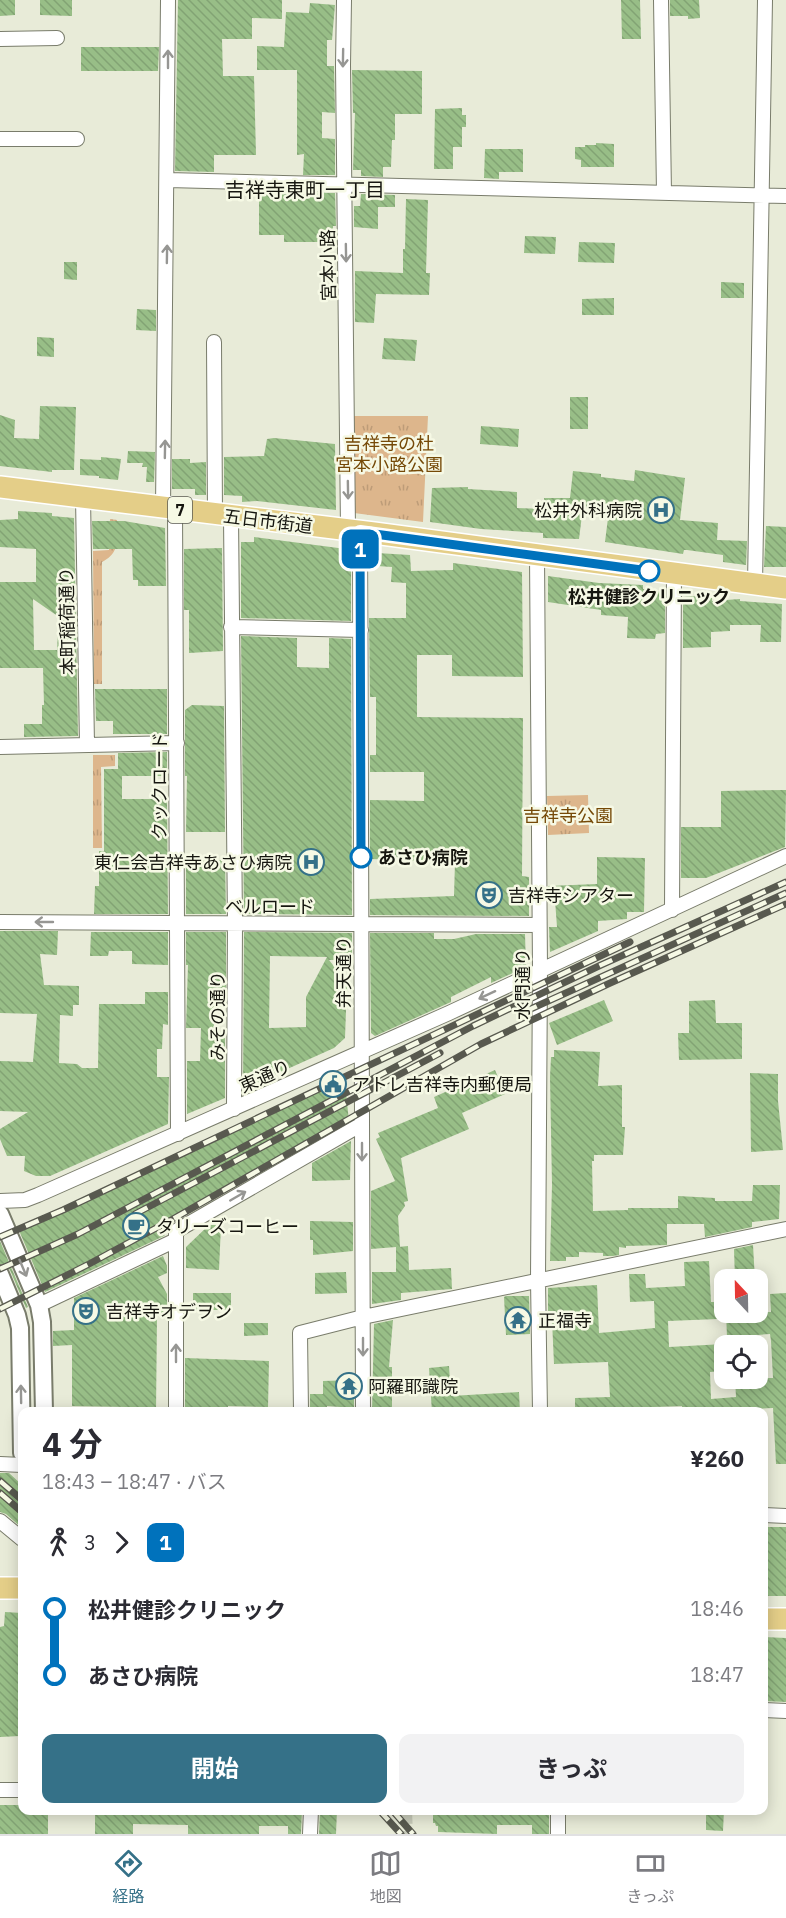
<!DOCTYPE html>
<html lang="ja">
<meta charset="utf-8">
<style>
:root{--surface:#fff;--page:#f2f2f3;--text:#2b2b33;--muted:#7c7c81;--line:#e1e1e2;--accent:#357188}
body{margin:0;font-family:"IBM Plex Sans","Noto Sans JP",sans-serif;background:var(--page);color:var(--text);height:100vh;display:flex;flex-direction:column;font-size:22px;white-space:nowrap}
*{box-sizing:border-box;margin:0}
p{font-size:20px;color:var(--muted)}
.icon{flex:none;width:33px;height:33px;fill:none;stroke:currentColor;stroke-width:2;stroke-linecap:round;stroke-linejoin:round}
.map{position:relative;flex:1;overflow:hidden}
.drawer{position:absolute;left:18px;top:1407px;width:750px;height:408px;display:flex;flex-direction:column;background:var(--surface);border-radius:12px;box-shadow:0 3px 15px #0003}
.drawer>*{flex:none}
.badge{padding:0 12px;border-radius:9px;font-size:21px;line-height:39px}
.needle{width:39px;rotate:338deg}
.buttons{position:absolute;left:714px;top:1269px;display:grid;gap:12px}
.buttons a{display:grid;place-items:center;width:54px;height:54px;border-radius:12px;background:var(--surface);box-shadow:0 3px 15px #0003;font-size:30px}
.map>.badge{position:absolute;translate:-50% -50%;box-shadow:0 0 0 3px #fff}
.legs{display:flex;align-items:center;gap:9px;height:66px;padding:0 24px;font-size:20px}
.legs p{margin-inline-start:auto}
.overview{display:flex;align-items:center;justify-content:space-between;height:102px;padding:0 24px}
h1{font-size:33px;font-weight:700;line-height:45px}
.button{display:flex;gap:12px;margin-top:auto;padding:12px 24px}
.button a{flex:1;height:69px;border-radius:12px;background:var(--accent);color:#fff;font-size:24px;font-weight:700;line-height:69px;text-align:center}
.button a+a{background:var(--page);color:var(--text)}
ul{padding:0 24px;list-style:none}
li{display:flex;align-items:center;gap:21px;height:66px;font-size:22px}
li i{display:grid;place-items:center;width:9px;height:100%;margin:0 8px;background:currentColor}
li i::after{content:'';width:15px;height:15px;margin:-8px;border:4px solid;border-radius:50%;background:var(--surface)}
li p{margin-inline-start:auto}
li:first-child i{background:linear-gradient(#0000 50%,currentColor 0)}
li:last-child i{background:linear-gradient(currentColor 50%,#0000 0)}
.dock{display:flex;justify-content:space-around;align-items:center;height:84px;border-top:2px solid var(--line);background:var(--surface);font-size:16px;color:var(--muted)}
.dock a{display:grid;justify-items:center;gap:3px}
.dock .current{color:var(--accent)}
.map>svg:first-child{display:block}
.park{fill:url(#park-tufts)}
.building{fill:url(#building-back-hatch);fill-rule:evenodd}
.lines{fill:none;stroke-linecap:round;stroke-linejoin:round}
.minor-tunnel{stroke:#c8cbba;stroke-width:14;stroke-dasharray:14 7;stroke-linecap:butt}
.minor-casing{stroke:#797c6b;stroke-width:16}
.tertiary-casing{stroke:#797c6b;stroke-width:20}
.primary-casing{stroke:#fff;stroke-width:24}
.minor{stroke:#fff;stroke-width:14}
.tertiary{stroke:#fff;stroke-width:16}
.primary{stroke:#e4ce88;stroke-width:21}
.rail-casing{stroke:#58594f;stroke-width:7}
.rail{stroke:#f6f9e5;stroke-width:4.5;stroke-dasharray:14;stroke-linecap:butt}
.oneway{stroke:#969693}
.line-1-casing{stroke:#fff;stroke-width:14}
.line-1{stroke:#0072bc;stroke-width:9}
.stop-1-dot{fill:#fff;stroke:#0072bc;stroke-width:3}
.labels{text-anchor:middle;dominant-baseline:central;stroke-width:5;stroke-linejoin:round;paint-order:stroke}
.shield{fill:#f6f9e5;stroke:#595a50;stroke-width:1.5}
.shield-label{font-size:16px;font-weight:bold;fill:#161610}
.street-label{font-size:18px;fill:#161610;stroke:#f6f9e5}
.park-label{font-size:18px;fill:#754907;stroke:#f6f9e5}
.poi-label{font-size:18px;fill:#161610;stroke:#f6f9e5;text-anchor:start}
.stop-label{font-size:18px;font-weight:bold;fill:#161610;stroke:#f6f9e5}
.neighbourhood-label{font-size:20px;fill:#161610;stroke:#f6f9e5}
</style>
<div class="map">
<svg width="786" height="1834" viewBox="0 0 786 1834">
<defs>
<pattern id="park-tufts" width="24" height="20" patternUnits="userSpaceOnUse" patternTransform="scale(1.5)"><rect width="24" height="20" fill="#ddb68c"/><path d="M3 7l-1-3M5 7V3M7 7l1-3M15 17l-1-3M17 17v-4M19 17l1-3" fill="none" stroke="#bd9c78"/></pattern>
<pattern id="building-back-hatch" width="6" height="6" patternUnits="userSpaceOnUse" patternTransform="scale(1.5)"><rect width="6" height="6" fill="#98be87"/><path d="M-1 5l2 2M0 0l6 6M5-1l2 2" fill="none" stroke="#82a374"/></pattern>
</defs>
<rect width="100%" height="100%" fill="#e8ebd8"/>
<path class="park" d="M352,416H428L423,522L354,513Z
M110,519L117,520C116,539 121,553 102,562V684H94L93,551L109,550Z
M93,755H115V766L101,767L102,848H93Z
M588,795L589,833L548,835L547,796Z"/>
<path class="building" d="M0,0H15V15L0,16Z
M40,0H72V16L40,15Z
M178,0H282V19L252,18V39H222L223,76H254L256,155H214V172L175,171Z
M621,0H640L641,39H622Z
M670,0H699L700,18L688,19V16H670Z
M310,3L335,5L332,40H327V66H334L335,113L322,112V138L335,139V175H303L304,154L297,155V70H257V46L284,47L286,12L309,13Z
M81,47H159L158,71H81Z
M352,70L422,71V114H395V140H392L391,167H383V177L361,176V170H353L355,113H353Z
M462,108V115H466V127H462V147H453V169H434L435,109Z
M596,143L614,144V167H581V160L575,159V147H585V145H596Z
M485,149H523V172H499V179L484,178Z
M259,191L335,193L336,226H333V242H284V235H259Z
M361,194L395,195V207H378V229L354,227V206H360Z
M406,199L428,200L426,273H430L429,295L376,294L374,323L355,322V271L403,273V249H405Z
M525,236L556,237L555,254L524,253Z
M579,242L615,243L614,263L578,262Z
M64,262H77V280L64,279Z
M721,282L744,283V298H721Z
M614,298V315H582V299Z
M137,309L156,310V331L136,330Z
M37,337L54,338V357L37,356Z
M384,338L417,340L415,361L382,359Z
M570,397H588V429H570Z
M40,406L76,407L74,470H52V472L0,466V415L15,420L14,438L39,439Z
M481,426L519,429L518,447L480,444Z
M274,438L335,444L336,510L257,501L242,502V496L224,495V457L264,456L267,439Z
M128,451L155,452L154,482H146L147,467H142L143,463H127Z
M101,457L121,459L118,480L99,478V476L80,475V459L101,460Z
M172,459H190V463L206,462V495H195V489H172Z
M635,470L685,478L680,520L718,523L717,540L747,541L746,565L723,562V555L687,550H684L683,554L605,542L609,510L583,507L579,539L543,538V533L481,529L430,522L432,488L468,487V489L517,492V508L544,509V498H570L573,471L601,474V477L634,481Z
M18,511L52,513V516L74,518L78,736L24,737V724H42V705H44L43,668H0V582H36V549L0,547V520L18,519ZM33,599L59,617L57,650H34Z
M92,521H124L165,528L166,586H138V580H133L132,549H93Z
M766,526L786,527V567H764Z
M254,537L346,549V564H351V621L241,618V542H254Z
M222,548L223,651L189,653V610H184V549Z
M377,553L410,555L411,571L453,570V563L522,572L523,677L452,676V655H417V717L523,718L522,876L529,877V916L370,915V899L454,896L455,862L370,859V800L424,801V772H370V755H376V697H370L369,618H406V583L391,582L392,567L377,566Z
M548,576L599,583L643,585V589L663,592L665,595V633L656,634L655,639L627,638L628,617L601,615V610L548,602Z
M701,596V598H712V601L740,599V601L782,604L781,642H760L761,625H730V631L711,632V647L683,648V597Z
M241,636L297,638V667L329,668V638L351,639L352,915L244,914Z
M95,689H167V734H113V721H96Z
M192,705L224,706L225,832H186L187,776H185V710Z
M167,752V776H122V799H167L168,914H94L95,886H99V851H104V769H118V753Z
M786,790L785,847L706,878H681V827H721V791Z
M597,857L645,858L644,912H627V919L598,921V931L550,952L549,927H557L555,900L549,901L548,886L597,884Z
M225,860L226,914H186V861Z
M0,931H58L57,955L40,954L44,985L79,986V1005H73V1016L60,1015L59,1063L77,1064L82,1068H98L99,1004H145V992H168V1025L163,1024L162,1049H157V1077H169L168,1124L50,1176H36L24,1171L25,1156H7L0,1139V1129L28,1112L0,1111V1061L33,1062L37,1014L0,1013Z
M91,932H168V965L132,964V951H109L108,956H90Z
M186,932H226V998H214V1033H225V1098L187,1114V1061H200L201,1028H186L188,965H186Z
M244,932L352,933V960H329L347,983L345,1038L334,1048L243,1089ZM270,956L327,957L306,997V1027L269,1028Z
M370,933H434V939H454L476,934H525L526,967L491,983V977L451,997V1002L375,1036L371,1033Z
M604,1000L613,1021L557,1045L549,1023Z
M715,1000L716,1023H742V1059L679,1060L678,1033H689V1001Z
M554,1050L600,1052L598,1086L622,1085V1127H625L623,1155H594V1161H592L593,1211L628,1210V1208H678V1196L715,1198V1201H752L753,1185H780L779,1219L752,1222V1227L705,1237L704,1224H667V1245L626,1246V1248L619,1247V1255L613,1256H603V1253L579,1252V1257H566V1261H550L552,1185L550,1077L551,1057H554Z
M495,1070L505,1094L462,1113L469,1129L401,1158L408,1201L404,1202L405,1206L398,1216L400,1247H398L408,1246L409,1270L451,1268L452,1289L401,1293V1300L372,1304V1272H396V1247L371,1249V1191L395,1181L376,1139L380,1137L378,1133L438,1108L434,1097Z
M750,1073L778,1074V1101L783,1150L751,1152Z
M344,1075L349,1121L172,1223L164,1236L45,1292L18,1228Z
M351,1141L350,1180L312,1181V1163Z
M310,1221L353,1222V1251L313,1255V1240H310Z
M209,1225H221L219,1270L186,1268V1247Z
M0,1241L28,1307L26,1308L10,1270L6,1265L0,1264Z
M753,1245L755,1280H735L734,1249Z
M163,1256L167,1266V1273L158,1277L167,1294V1311L157,1316L156,1412H127V1407L72,1406V1345L53,1346V1331L74,1330V1298Z
M709,1261L711,1302H717L718,1319L668,1321L669,1347L724,1344V1371L710,1372L711,1399L736,1397L735,1378H773L771,1341L770,1334L727,1337L726,1312H771L770,1294L786,1293V1464H776L773,1408L682,1412V1406L625,1408V1412H575V1398L610,1397L608,1362L554,1364L552,1320L548,1321V1288L597,1285L599,1333L655,1328L654,1301L630,1302L629,1274H645L646,1288L685,1286L684,1262Z
M346,1272L347,1293L315,1294V1273Z
M193,1293H231V1310H193Z
M506,1296H529L530,1334L506,1335L504,1297Z
M393,1320L389,1367H392V1412H372L374,1324Z
M244,1323H268V1335L244,1336Z
M185,1358L269,1361L268,1407L228,1406V1412H185Z
M449,1366L451,1396L519,1392L520,1412H432L429,1368Z
M354,1380V1408L327,1406V1412H310V1394H323V1381Z
M0,1473H9L22,1485V1528L6,1514L0,1512Z
M764,1527H786V1596H764Z
M5,1612L22,1613V1682H19L20,1736L0,1737V1627L4,1626Z
M764,1637L786,1638V1702L764,1701Z
M0,1805H22V1810H48V1834H0Z
M95,1810H302L301,1834H288V1826H259V1834H188V1825L133,1824V1834H95Z
M320,1810H337L336,1834H319Z
M433,1810H549V1834H532V1825H497V1834L438,1832V1826H436L435,1823H433Z
M706,1810H724L723,1831L706,1830Z"/>
<g class="lines">
<path class="minor-tunnel" d="M405,1810L406,1834"/>
<defs>
<path id="minor" d="M344,0L343,65L348,530
M661,0L664,193
M0,39L57,38
M0,139H77
M168,180L786,196
M214,342L215,514
M83,497L87,745
M163,508L168,0
M175,509L178,1134
M231,517L235,923L234,1109
M360,532L363,1412
M537,555L540,970L538,1280L540,1412
M755,584L765,0
M231,627L361,630
M0,747L177,743
M672,910L674,574
M0,922L539,925
M0,1201L25,1200L38,1195L449,1013L786,856
M39,1305L176,1240
M176,1412V1231L362,1124
M301,1412L300,1333L363,1317L786,1229
M0,1464L22,1465
M764,1515L786,1516
M0,1521L22,1539
M764,1710L786,1711
M0,1790H22
M310,1834L311,1810
M558,1834V1810"/>
<path id="tertiary" d="M0,1214L39,1305L42,1322L44,1412
M0,1274L17,1315L20,1328L22,1453"/>
<path id="primary" d="M0,487L374,533L786,588
M0,1588H22
M764,1619H786"/>
</defs>
<use href="#minor" class="minor-casing"/>
<use href="#tertiary" class="tertiary-casing"/>
<use href="#primary" class="primary-casing"/>
<use href="#minor" class="minor"/>
<use href="#tertiary" class="tertiary"/>
<use href="#primary" class="primary"/>
<defs>
<path id="rail" d="M524,1012L786,893
M135,1214L440,1053
M0,1237L63,1210L630,942
M0,1269L78,1234L473,1026L601,965L786,882
M0,1309L89,1264L173,1219L481,1044L608,984L786,904
M0,1481L22,1500
M0,1493L22,1512
M379,1810L401,1834
M392,1810L413,1834"/>
</defs>
<use href="#rail" class="rail-casing"/>
<use href="#rail" class="rail"/>
</g>
<defs><path id="oneway-shaft" d="M-6 0H5M1.5-3L5.5 0L1.5 3" fill="none" stroke-width="1.6" stroke-linecap="round" stroke-linejoin="round" transform="scale(1.5)"/></defs>
<g class="oneway">
<use href="#oneway-shaft" transform="translate(343 58) rotate(91)"/>
<use href="#oneway-shaft" transform="translate(168 59) rotate(-90)"/>
<use href="#oneway-shaft" transform="translate(346 253) rotate(89)"/>
<use href="#oneway-shaft" transform="translate(167 254) rotate(-89)"/>
<use href="#oneway-shaft" transform="translate(165 449) rotate(-89)"/>
<use href="#oneway-shaft" transform="translate(348 490) rotate(89)"/>
<use href="#oneway-shaft" transform="translate(44 922) rotate(-180)"/>
<use href="#oneway-shaft" transform="translate(487 995) rotate(155)"/>
<use href="#oneway-shaft" transform="translate(362 1152) rotate(90)"/>
<use href="#oneway-shaft" transform="translate(238 1196) rotate(-30)"/>
<use href="#oneway-shaft" transform="translate(23 1268) rotate(67)"/>
<use href="#oneway-shaft" transform="translate(363 1347) rotate(90)"/>
<use href="#oneway-shaft" transform="translate(176 1353) rotate(-90)"/>
<use href="#oneway-shaft" transform="translate(21 1394) rotate(-91)"/>
</g>
<g class="lines">
<defs>
<path id="line-1" d="M361,857L360,532L649,571"/>
</defs>
<use href="#line-1" class="line-1-casing"/>
<use href="#line-1" class="line-1"/>
</g>
<defs>
<symbol id="hospital-ring" viewBox="-11 -11 22 22"><circle r="9.5" fill="#f6f9e5" stroke="#357188" stroke-width="1.5"/><path d="M-5-5h3v3.5h4V-5h3V5h-3V1.5h-4V5h-3Z" fill="#357188"/></symbol>
<symbol id="theatre-ring" viewBox="-11 -11 22 22"><circle r="9.5" fill="#f6f9e5" stroke="#357188" stroke-width="1.5"/><path d="M-5-5.5Q0-4 5-5.5V0Q5 5 0 6Q-5 5-5 0ZM-3.3-2.5H-1v1.5H-3.3ZM1-2.5H3.3v1.5H1ZM-2.8 1Q0 5.5 2.8 1Z" fill="#357188"/></symbol>
<symbol id="civic-ring" viewBox="-11 -11 22 22"><circle r="9.5" fill="#f6f9e5" stroke="#357188" stroke-width="1.5"/><path d="M-.6-6.5H3V-4.5H.6V-3L4-1V1h2V6H-6V1h2V-1L-.6-3ZM-1.2 2.5V6h2.4V2.5Z" fill="#357188"/></symbol>
<symbol id="cafe-ring" viewBox="-11 -11 22 22"><circle r="9.5" fill="#f6f9e5" stroke="#357188" stroke-width="1.5"/><path d="M-5.5-4.5H6V0H3Q3 3.5 0 3.5H-2.5Q-5.5 3.5-5.5 0ZM3-3.2v2h1.7v-2ZM-6 4.5H4V6H-6Z" fill="#357188"/></symbol>
<symbol id="temple-ring" viewBox="-11 -11 22 22"><circle r="9.5" fill="#f6f9e5" stroke="#357188" stroke-width="1.5"/><path d="M0-6L5-2H3V0L6.5 2.5H4V6H1.5V3h-3V6H-4V2.5H-6.5L-3 0V-2H-5Z" fill="#357188"/></symbol>
</defs>
<g fill-rule="evenodd">
<use href="#hospital-ring" x="646" y="495" width="30" height="30"/>
<use href="#hospital-ring" x="296" y="847" width="30" height="30"/>
<use href="#theatre-ring" x="474" y="880" width="30" height="30"/>
<use href="#civic-ring" x="318" y="1069" width="30" height="30"/>
<use href="#cafe-ring" x="121" y="1211" width="30" height="30"/>
<use href="#theatre-ring" x="71" y="1296" width="30" height="30"/>
<use href="#temple-ring" x="503" y="1305" width="30" height="30"/>
<use href="#temple-ring" x="334" y="1371" width="30" height="30"/>
</g>
<g class="stop-1-dot">
<circle cx="649" cy="571" r="10"/>
<circle cx="361" cy="857" r="10"/>
</g>
<g class="labels">
<rect class="shield" x="168" y="497" width="24" height="26" rx="4.5"/>
<g class="shield-label">
<text x="180" y="510">7</text>
</g>
<g class="street-label">
<text transform="translate(328 265) rotate(-91)">宮本小路</text>
<text transform="translate(268 521) rotate(7)">五日市街道</text>
<text transform="translate(67 621) rotate(-91)">本町稲荷通り</text>
<text transform="translate(159 786) rotate(-90)">クックロード</text>
<text x="270" y="906">ベルロード</text>
<text transform="translate(343 972) rotate(-90)">弁天通り</text>
<text transform="translate(522 984) rotate(-90)">水門通り</text>
<text transform="translate(217 1016) rotate(-90)">みその通り</text>
<text transform="translate(265 1076) rotate(-24)">東通り</text>
</g>
<g class="park-label">
<text x="389" y="443">吉祥寺の杜<tspan x="389" dy="21">宮本小路公園</tspan></text>
<text x="568" y="815">吉祥寺公園</text>
</g>
<g class="poi-label">
<text x="642" y="510" text-anchor="end">松井外科病院</text>
<text x="292" y="862" text-anchor="end">東仁会吉祥寺あさひ病院</text>
<text x="508" y="895">吉祥寺シアター</text>
<text x="352" y="1084">アトレ吉祥寺内郵便局</text>
<text x="156" y="1226">タリーズコーヒー</text>
<text x="106" y="1311">吉祥寺オデヲン</text>
<text x="538" y="1320">正福寺</text>
<text x="368" y="1386">阿羅耶識院</text>
</g>
<g class="stop-label">
<text x="649" y="596">松井健診クリニック</text>
<text x="378" y="857" text-anchor="start">あさひ病院</text>
</g>
<g class="neighbourhood-label">
<text x="305" y="189">吉祥寺東町一丁目</text>
</g>
</g>
</svg>
<div class="buttons">
<a><svg class="needle" viewBox="-14 -14 28 28"><path d="M0-13l5 13h-10z" fill="#e53935"/><path d="M0 13l5-13h-10z" fill="#7c7c81"/></svg></a>
<a><svg class="icon" aria-label="locate" viewBox="0 0 24 24"><circle cx="12" cy="12" r="6"/><path d="M12 2v4M12 18v4M2 12h4M18 12h4"/></svg></a>
</div>
<b class="badge" style="left:360px;top:549px;background:#0072bc;color:#fff">1</b>
<section class="drawer">
<div class="overview"><div><h1>4 分</h1><p>18:43 – 18:47 · バス</p></div><b>¥260</b></div>
<div class="legs"><svg class="icon" aria-label="walk" viewBox="0 0 24 24"><circle cx="13" cy="4" r="2"/><path d="M13 8l-2 6 4 7M11 14l-3 7M7 12l3-4h3l4 4"/></svg>3<svg class="icon" aria-label="forward" viewBox="0 0 24 24"><path d="M9 5l7 7-7 7"/></svg><b class="badge" style="background:#0072bc;color:#fff">1</b></div>
<ul>
<li><i style="color:#0072bc"></i><b>松井健診クリニック</b><p>18:46</p></li>
<li><i style="color:#0072bc"></i><b>あさひ病院</b><p>18:47</p></li>
</ul>
<div class="button"><a>開始</a><a>きっぷ</a></div>
</section>
</div>
<nav class="dock">
<a class="current"><svg class="icon" aria-label="directions" viewBox="0 0 24 24"><path d="M12 3l9 9-9 9-9-9zM9 14v-3h6M13 9l2 2-2 2"/></svg>経路</a>
<a><svg class="icon" aria-label="map" viewBox="0 0 24 24"><path d="M3 6l6-2 6 2 6-2v14l-6 2-6-2-6 2zM9 4v14M15 6v14"/></svg>地図</a>
<a><svg class="icon" aria-label="tickets" viewBox="0 0 24 24"><path d="M3 7h18v10H3zM15 7v10"/></svg>きっぷ</a>
</nav>
